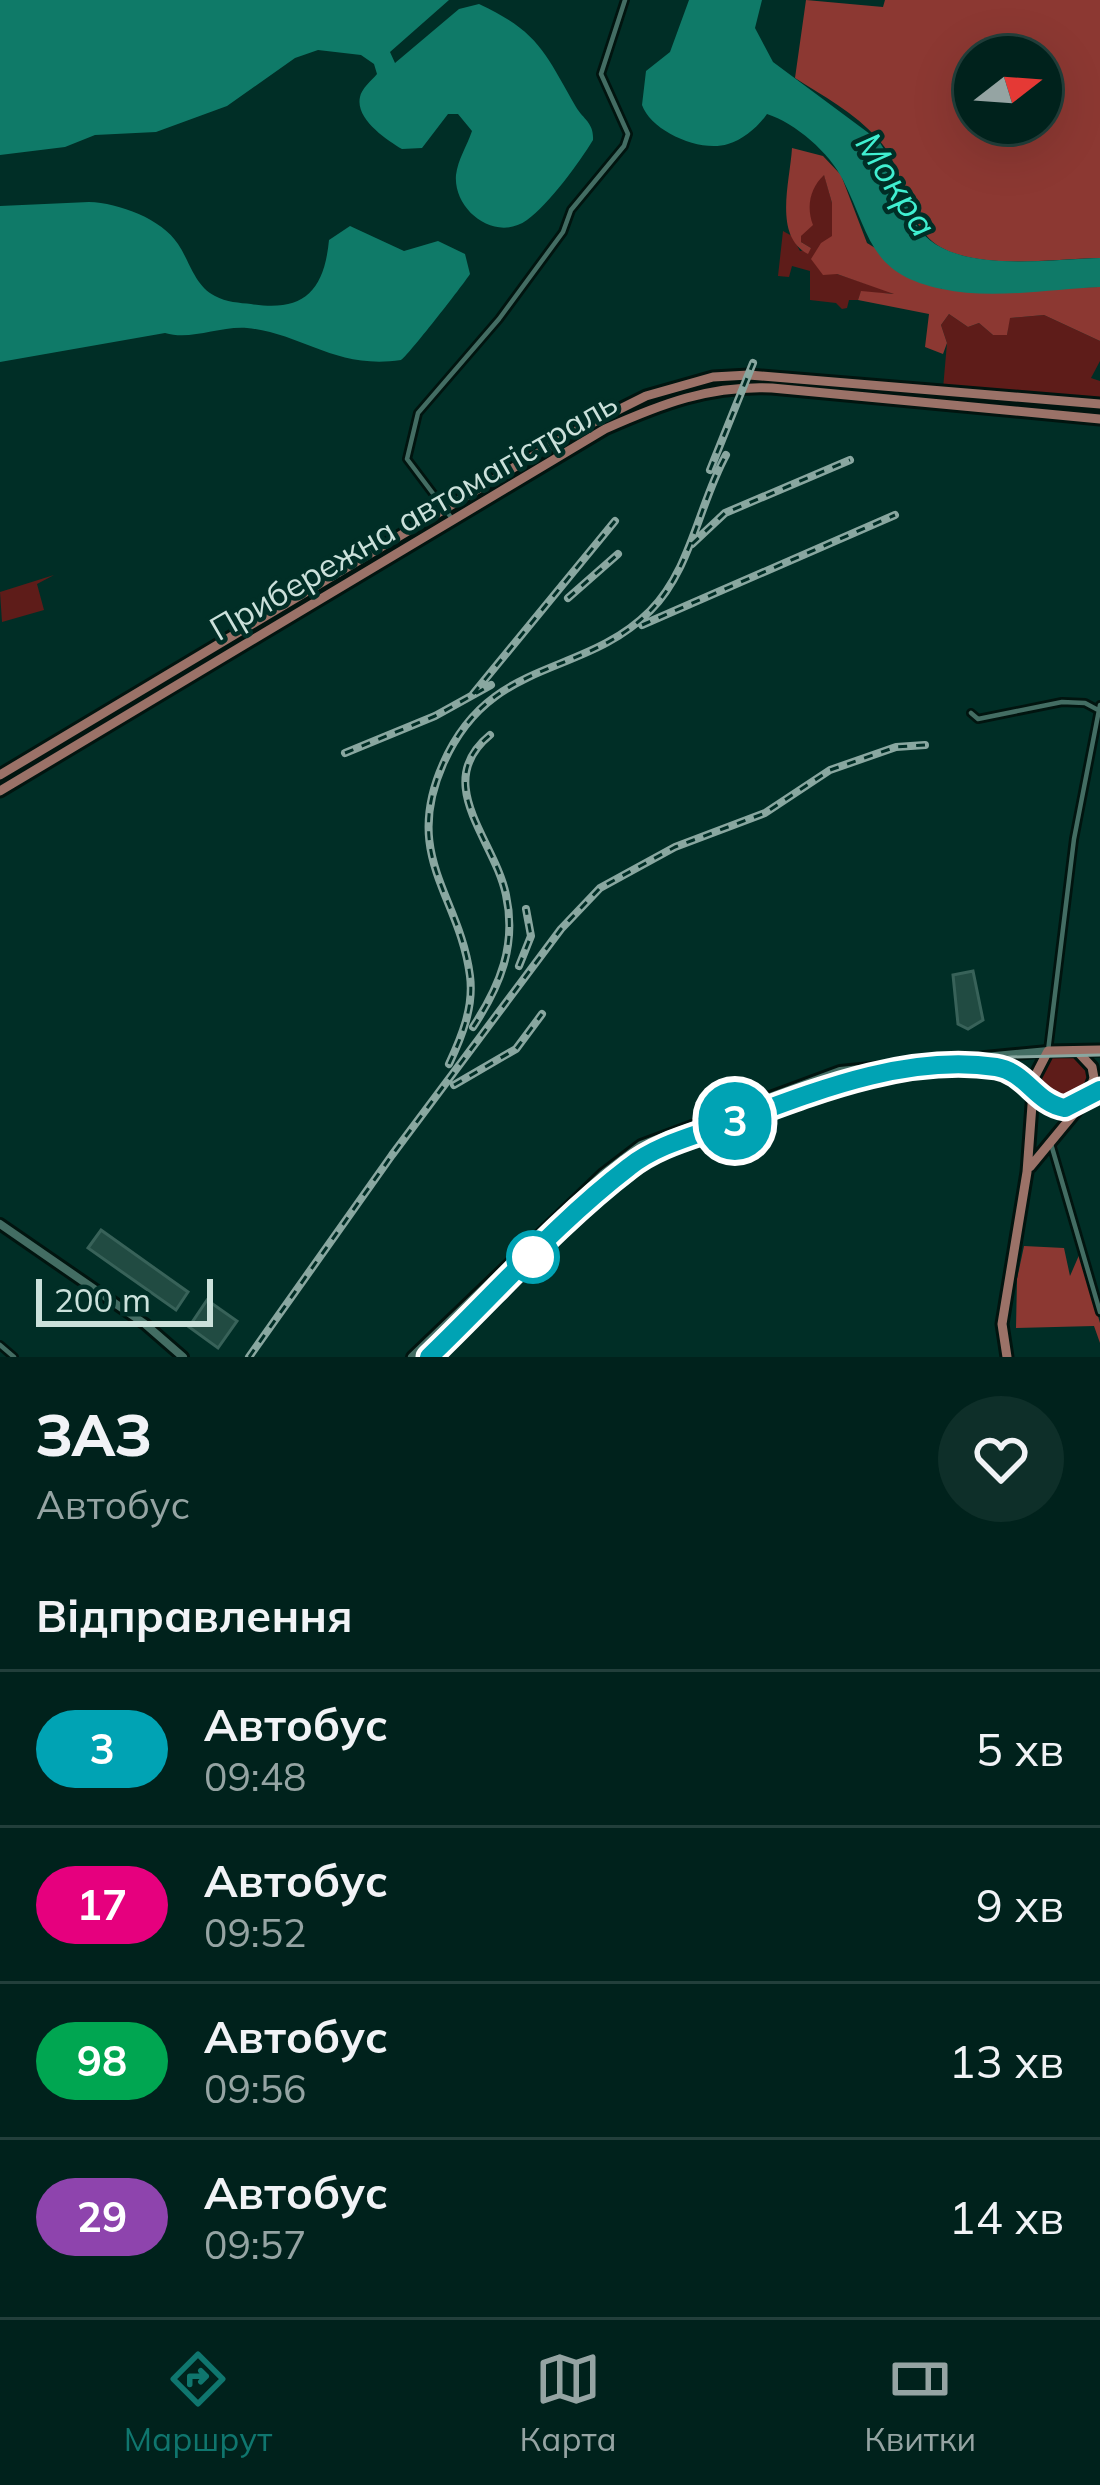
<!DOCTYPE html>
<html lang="uk">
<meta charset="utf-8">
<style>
:root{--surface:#00221c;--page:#0e2f29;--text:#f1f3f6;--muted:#95a4a3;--line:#223f3b;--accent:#0f766e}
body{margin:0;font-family:Mulish,sans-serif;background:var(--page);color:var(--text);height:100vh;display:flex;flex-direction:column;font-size:45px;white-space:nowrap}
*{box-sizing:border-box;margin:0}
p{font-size:39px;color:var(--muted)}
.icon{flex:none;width:66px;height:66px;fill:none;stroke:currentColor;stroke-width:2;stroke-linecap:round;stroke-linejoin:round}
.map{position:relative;height:1357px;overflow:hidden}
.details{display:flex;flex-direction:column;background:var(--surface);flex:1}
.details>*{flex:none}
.badge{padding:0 24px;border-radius:39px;font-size:42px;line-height:78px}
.needle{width:78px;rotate:73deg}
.fabs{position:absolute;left:954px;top:36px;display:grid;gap:24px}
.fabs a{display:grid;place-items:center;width:108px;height:108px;border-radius:50%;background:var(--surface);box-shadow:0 12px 48px #0002,0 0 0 3px var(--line);font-size:60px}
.scale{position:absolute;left:36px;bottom:30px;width:177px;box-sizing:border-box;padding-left:12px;border:6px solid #cbe1db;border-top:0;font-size:33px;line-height:42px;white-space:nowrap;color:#cbe1db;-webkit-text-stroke:9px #002e26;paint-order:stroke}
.map>.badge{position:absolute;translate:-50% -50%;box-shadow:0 0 0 6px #fff}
h2{padding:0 36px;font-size:45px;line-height:108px}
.round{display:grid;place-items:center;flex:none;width:126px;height:126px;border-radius:63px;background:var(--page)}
.head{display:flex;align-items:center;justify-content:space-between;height:204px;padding:0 36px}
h1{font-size:57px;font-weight:800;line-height:90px}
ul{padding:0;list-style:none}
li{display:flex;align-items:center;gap:36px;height:156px;padding:0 36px;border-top:3px solid var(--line)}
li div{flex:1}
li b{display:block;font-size:45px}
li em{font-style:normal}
li .badge{min-width:132px;font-weight:700;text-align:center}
.dock{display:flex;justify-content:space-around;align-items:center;height:168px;border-top:3px solid var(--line);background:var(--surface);font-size:33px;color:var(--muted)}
.dock a{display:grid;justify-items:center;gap:6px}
.dock .on{color:var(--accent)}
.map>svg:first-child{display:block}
.green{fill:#5e1c19}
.forest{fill:#8c3832;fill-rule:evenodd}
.water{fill:#0f7a68}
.building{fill:#214b42;stroke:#386259;stroke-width:3}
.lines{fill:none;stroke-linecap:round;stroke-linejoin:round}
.street-casing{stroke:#01140f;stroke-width:10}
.secondary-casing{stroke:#01140f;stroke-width:14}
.primary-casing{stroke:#01140f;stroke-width:15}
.street{stroke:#436d63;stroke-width:4.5}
.secondary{stroke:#436d63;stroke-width:8}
.primary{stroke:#9b7268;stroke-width:9}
.tram{stroke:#89a7a0;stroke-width:3}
.rail-casing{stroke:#89a7a0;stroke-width:8}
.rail{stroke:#002e26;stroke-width:3;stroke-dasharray:9;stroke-linecap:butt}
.line-casing{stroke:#fff;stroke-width:27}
.line{stroke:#00a3b4;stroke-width:18}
.stop-dot{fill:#fff;stroke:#00a3b4;stroke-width:6}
.labels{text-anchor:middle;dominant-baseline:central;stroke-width:9;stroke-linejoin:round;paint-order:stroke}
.street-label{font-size:33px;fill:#cbe1db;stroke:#002e26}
.water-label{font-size:36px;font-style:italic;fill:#40efd1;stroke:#002e26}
</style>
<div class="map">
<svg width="1100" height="1357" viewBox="0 0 1100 1357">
<rect width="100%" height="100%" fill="#002e26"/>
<path class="green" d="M824,174L832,203L837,274L897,294L861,292L858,300H849L847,308L842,309L836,303L810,300V271L792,266L789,277L778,276L783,231L792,236L800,251L811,248L801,242V236L813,186Z
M949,314L968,327L979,323L993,335H1007L1009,318L1044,315L1100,341V361L1091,378L1100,381V404L943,389L947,343L941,325Z
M54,575L37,584L44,610L2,622L0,592Z
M1042 1077a23 23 0 1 1 46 0a23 23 0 1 1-46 0Z"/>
<path class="forest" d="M806,0L883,7L885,0H1100V258C1055,259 1003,267 960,255C899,239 914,178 878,139C855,113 823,96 795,78ZM975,57H1041V123H975Z
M792,148L823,156L841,175L867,243L942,289L1100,287V341L1044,315L1010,318L1007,335H993L979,323L968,327L949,314L941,325L947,343L943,354L925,347L929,314L858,300L861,291L894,294L837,274L823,275L811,259L821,243L832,236V203L824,175C810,188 806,207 813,225L801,236V242L811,248L808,254C773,236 790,182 792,148Z
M1024,1246L1064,1248L1070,1276L1080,1253L1100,1323V1343L1094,1326L1016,1328L1017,1279Z"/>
<path class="water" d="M0,0H449L390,52L395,63L459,9L479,4C539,32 545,53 576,107C584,120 594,123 593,140C579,163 549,204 527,220C495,243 453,210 456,175C458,159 467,146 472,131L458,114H448L422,148L402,149C387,140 355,119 360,97C361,89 372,80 377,74L374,64L361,55L318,50L295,58L227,106L156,132L95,135L65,147L0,155Z
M689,0H762L755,28L773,62L878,140C897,166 900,196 916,224C945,276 1049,259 1100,258V287C1050,289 991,300 942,289C869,274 871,236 843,180C830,153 795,123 767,114C759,126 743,140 728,144C700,153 651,131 642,105L646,71L670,52Z
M89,202C119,203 162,219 178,244C190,262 195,286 215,296C226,302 240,303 251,304C302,312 324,293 329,240L350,226L404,251L438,241L465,254L470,274C463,285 407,357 401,360C336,370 301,333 247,328C218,326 191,341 165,333L0,362V206Z"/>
<path class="building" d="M973,971L983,1020L968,1029L958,1024L953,975Z
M101,1230L188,1292L176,1310L88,1248Z
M207,1300L237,1321L218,1348L189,1327Z"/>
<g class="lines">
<defs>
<path id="street" d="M453,520L407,459L418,413L499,319L563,232L571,210L624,146L628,134L601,74L625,0
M971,713L978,719L1062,702L1085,703L1100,711
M1048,1051L1074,839L1100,705
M1051,1144L1100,1312
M0,1345L14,1357"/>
<path id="secondary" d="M0,1224L145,1324L183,1357
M412,1357L603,1174L641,1145L840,1071L1048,1051
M430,1357C494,1294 557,1222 628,1167C684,1124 950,1041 1014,1071C1022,1075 1028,1084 1033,1090"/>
<path id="primary" d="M0,775L570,434L646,396L713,377L749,375L1100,404
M0,791L605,429C661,404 710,385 772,388L1100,419
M1034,1092L1052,1106H1075
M1030,1167L1087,1098L1094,1078L1092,1067L1077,1051
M1007,1357L1002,1324L1027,1172L1034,1078L1048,1051L1100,1050"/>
</defs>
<use href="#street" class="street-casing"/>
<use href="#secondary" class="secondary-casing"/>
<use href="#primary" class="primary-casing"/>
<use href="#street" class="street"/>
<use href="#secondary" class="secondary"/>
<use href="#primary" class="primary"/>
<path class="tram" d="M421,1357L613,1173L648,1147L842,1077L1011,1057L1100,1055"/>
<defs>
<path id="rail" d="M710,470L753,363
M692,544L725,513L850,460
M568,598L618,554
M642,625L895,515
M473,694L615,521
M345,753L435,716L491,685
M519,966L531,936L526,909
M473,1027C500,986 517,945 506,895C495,840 431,783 490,735
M449,1064C462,1036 474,1007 470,976C460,896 402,857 443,764C490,656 582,679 650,611C691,570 699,504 726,455
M454,1085L516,1049L542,1014
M249,1357L392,1155L561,929L600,888L675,847L765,813L830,770L896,747L925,745"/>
</defs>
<use href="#rail" class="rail-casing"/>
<use href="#rail" class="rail"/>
</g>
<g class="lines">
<defs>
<path id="line" d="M429,1357C495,1294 557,1222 629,1167C655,1146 690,1137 721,1126C806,1095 903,1053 996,1067C1027,1072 1035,1103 1065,1108L1100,1090"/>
</defs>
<use href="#line" class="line-casing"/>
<use href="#line" class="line"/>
</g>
<circle class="stop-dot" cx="533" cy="1257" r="24"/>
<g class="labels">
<g class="street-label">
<text transform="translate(413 515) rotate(-30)">Прибережна автомагістраль</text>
</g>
<g class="water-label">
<text transform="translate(897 184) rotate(57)">Мокра</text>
</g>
</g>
</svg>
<div class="fabs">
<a><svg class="needle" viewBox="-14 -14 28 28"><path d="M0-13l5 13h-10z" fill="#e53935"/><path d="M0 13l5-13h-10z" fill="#95a4a3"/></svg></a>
</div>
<div class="scale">200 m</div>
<b class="badge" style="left:735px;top:1121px;background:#00a3b4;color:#fff">3</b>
</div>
<section class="details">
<div class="head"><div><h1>ЗАЗ</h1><p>Автобус</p></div><a class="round"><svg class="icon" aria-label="heart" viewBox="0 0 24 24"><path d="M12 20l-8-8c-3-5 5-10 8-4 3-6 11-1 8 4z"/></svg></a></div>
<h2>Відправлення</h2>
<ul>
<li><span class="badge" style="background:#00a3b4;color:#fff">3</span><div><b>Автобус</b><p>09:48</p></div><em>5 хв</em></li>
<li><span class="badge" style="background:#e6007e;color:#fff">17</span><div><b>Автобус</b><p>09:52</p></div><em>9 хв</em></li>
<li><span class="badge" style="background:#00a651;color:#fff">98</span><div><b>Автобус</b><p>09:56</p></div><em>13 хв</em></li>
<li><span class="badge" style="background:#8e44ad;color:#fff">29</span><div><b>Автобус</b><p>09:57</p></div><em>14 хв</em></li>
</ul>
</section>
<nav class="dock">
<a class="on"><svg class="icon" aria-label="directions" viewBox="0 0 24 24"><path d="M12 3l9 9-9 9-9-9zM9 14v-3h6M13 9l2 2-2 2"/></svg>Маршрут</a>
<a><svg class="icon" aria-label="map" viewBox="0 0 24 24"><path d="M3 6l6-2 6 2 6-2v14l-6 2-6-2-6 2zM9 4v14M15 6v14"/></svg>Карта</a>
<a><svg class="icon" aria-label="tickets" viewBox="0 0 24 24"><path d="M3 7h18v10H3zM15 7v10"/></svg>Квитки</a>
</nav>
